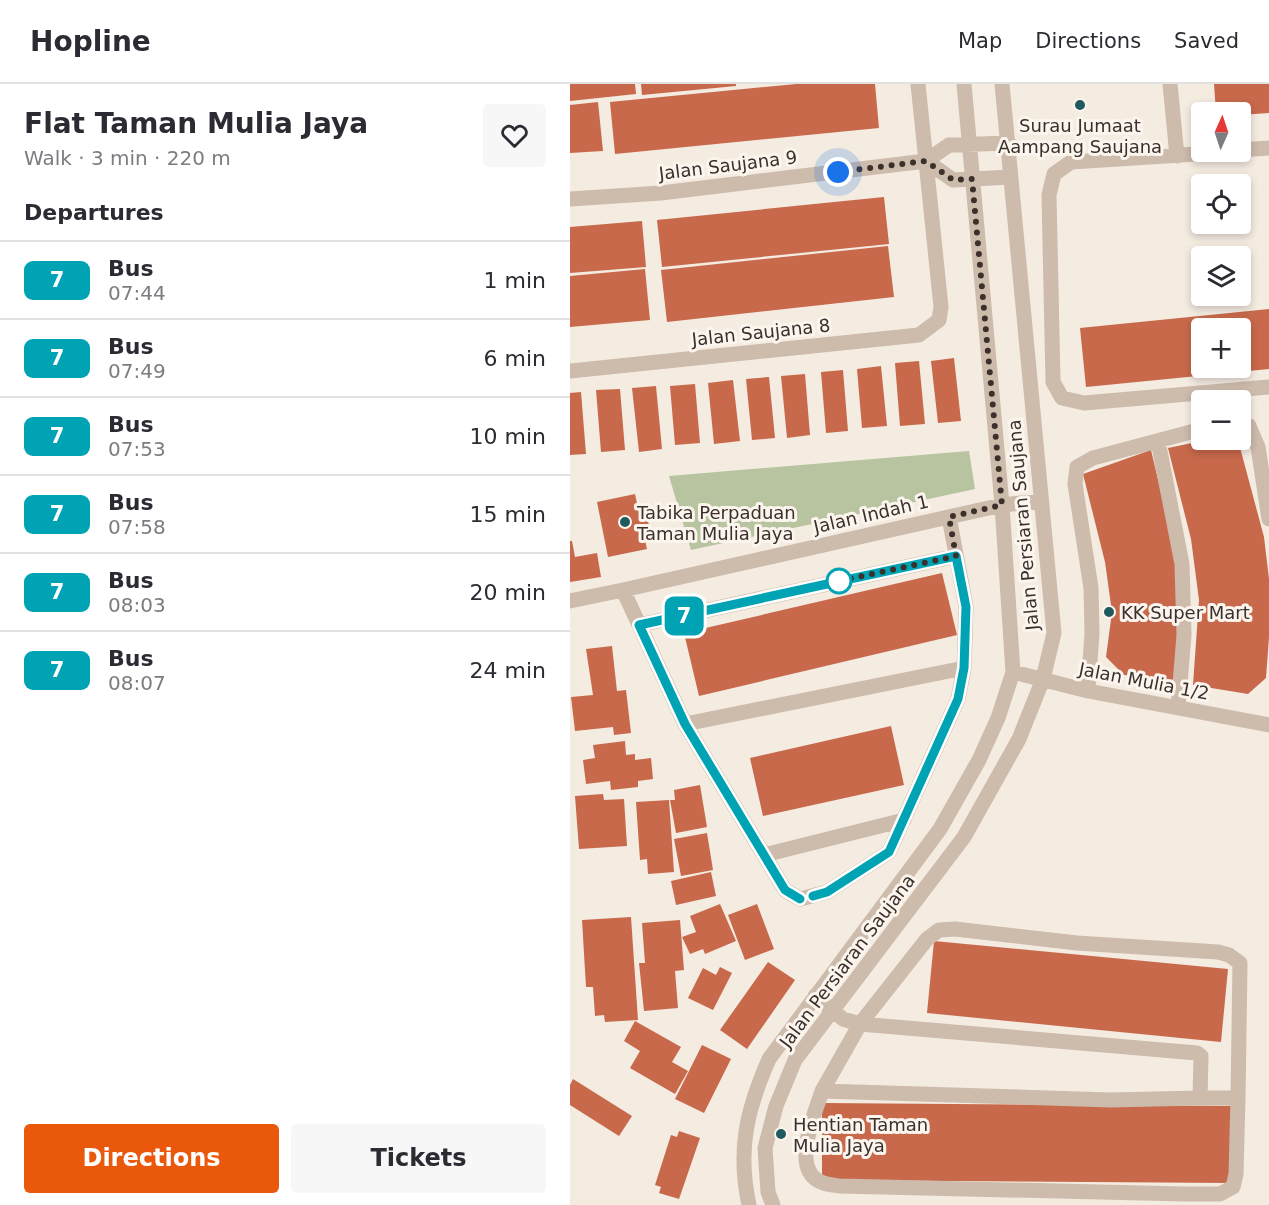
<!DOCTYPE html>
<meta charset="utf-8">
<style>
:root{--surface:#fff;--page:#f7f7f7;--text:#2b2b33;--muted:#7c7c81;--line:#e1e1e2;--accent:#ea580c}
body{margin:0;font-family:"DejaVu Sans",sans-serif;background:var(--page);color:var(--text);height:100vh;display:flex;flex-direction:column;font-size:22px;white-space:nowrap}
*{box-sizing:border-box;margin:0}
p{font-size:20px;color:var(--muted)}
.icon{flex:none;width:33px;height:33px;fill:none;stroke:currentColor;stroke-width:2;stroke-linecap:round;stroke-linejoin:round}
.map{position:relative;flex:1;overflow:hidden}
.panel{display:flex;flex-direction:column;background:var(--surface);width:570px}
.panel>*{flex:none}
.badge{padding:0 12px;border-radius:9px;font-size:21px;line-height:39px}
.needle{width:39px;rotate:3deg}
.buttons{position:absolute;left:621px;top:18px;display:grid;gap:12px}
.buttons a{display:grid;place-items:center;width:60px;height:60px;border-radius:6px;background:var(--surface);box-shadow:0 3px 9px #0003;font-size:30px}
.you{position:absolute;width:30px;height:30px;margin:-15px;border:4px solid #fff;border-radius:50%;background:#1a73e8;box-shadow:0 0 0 9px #1a73e833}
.map>.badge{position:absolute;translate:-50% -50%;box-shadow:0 0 0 3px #fff}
h2{padding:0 24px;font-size:22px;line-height:54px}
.round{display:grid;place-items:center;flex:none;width:63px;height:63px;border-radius:6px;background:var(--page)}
.headline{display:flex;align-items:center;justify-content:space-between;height:102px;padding:0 24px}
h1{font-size:28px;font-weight:600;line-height:45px}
.button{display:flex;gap:12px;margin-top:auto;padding:12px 24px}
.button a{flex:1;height:69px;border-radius:6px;background:var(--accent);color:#fff;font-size:24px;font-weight:600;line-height:69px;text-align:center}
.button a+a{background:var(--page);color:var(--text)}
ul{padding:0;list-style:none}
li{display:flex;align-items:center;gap:18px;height:78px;padding:0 24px;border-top:2px solid var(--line)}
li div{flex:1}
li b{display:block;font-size:22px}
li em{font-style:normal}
li .badge{min-width:66px;font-weight:700;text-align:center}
header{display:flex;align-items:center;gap:36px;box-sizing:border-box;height:84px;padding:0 30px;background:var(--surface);border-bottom:2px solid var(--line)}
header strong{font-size:28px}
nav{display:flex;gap:33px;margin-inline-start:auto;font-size:21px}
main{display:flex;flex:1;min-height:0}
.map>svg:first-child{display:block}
.green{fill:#b8c4a0}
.building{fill:#c8694b;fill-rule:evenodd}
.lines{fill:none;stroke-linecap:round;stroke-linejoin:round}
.minor{stroke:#cdbbac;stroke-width:15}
.line-casing{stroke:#fff;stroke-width:14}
.line{stroke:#00a3b4;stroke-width:9}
.walk{stroke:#3b302b;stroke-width:6;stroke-dasharray:0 10.8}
.poi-dot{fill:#1f5a5e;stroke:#fbf5ee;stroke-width:2}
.stop-dot{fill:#fff;stroke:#00a3b4;stroke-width:3}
.labels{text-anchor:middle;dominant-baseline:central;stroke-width:6;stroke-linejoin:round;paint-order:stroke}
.poi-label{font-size:18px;fill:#3b302b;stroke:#fbf5ee;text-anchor:start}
.street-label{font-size:18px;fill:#3b302b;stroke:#fbf5ee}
</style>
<header>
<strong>Hopline</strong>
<nav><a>Map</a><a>Directions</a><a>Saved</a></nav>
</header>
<main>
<section class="panel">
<div class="headline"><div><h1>Flat Taman Mulia Jaya</h1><p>Walk · 3 min · 220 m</p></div><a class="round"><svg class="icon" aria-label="heart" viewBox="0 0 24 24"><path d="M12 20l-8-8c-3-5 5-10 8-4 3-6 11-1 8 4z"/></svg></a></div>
<h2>Departures</h2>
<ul>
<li><span class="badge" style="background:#00a3b4;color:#fff">7</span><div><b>Bus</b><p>07:44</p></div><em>1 min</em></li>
<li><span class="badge" style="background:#00a3b4;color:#fff">7</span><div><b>Bus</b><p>07:49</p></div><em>6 min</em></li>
<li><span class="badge" style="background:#00a3b4;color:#fff">7</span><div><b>Bus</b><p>07:53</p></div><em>10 min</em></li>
<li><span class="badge" style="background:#00a3b4;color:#fff">7</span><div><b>Bus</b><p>07:58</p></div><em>15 min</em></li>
<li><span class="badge" style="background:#00a3b4;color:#fff">7</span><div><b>Bus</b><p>08:03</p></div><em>20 min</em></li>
<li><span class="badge" style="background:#00a3b4;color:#fff">7</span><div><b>Bus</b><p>08:07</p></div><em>24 min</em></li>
</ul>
<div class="button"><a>Directions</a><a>Tickets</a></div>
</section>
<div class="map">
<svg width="699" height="1121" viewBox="0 0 699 1121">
<rect width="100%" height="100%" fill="#f4ebe1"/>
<path class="green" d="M399,367L405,405L121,466L99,392Z"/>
<path class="building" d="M0,0H65L66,10L0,17Z
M71,0H166V2L72,11Z
M226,0H305L309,44L45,70L40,18Z
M644,0H699V29L670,31V28H646Z
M28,18L33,67L0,69V21Z
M314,113L319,160L92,183L87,136Z
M72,137L76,183L0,189V143Z
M318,162L324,213L97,238L91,186Z
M75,185L80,236L0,243V192Z
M699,225V285L516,303L510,244ZM632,244H670V284H632Z
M384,274L391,337L368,339L361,277Z
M349,277L355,340L330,342L325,279Z
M311,282L317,342L292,344L287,285Z
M273,286L278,347L256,349L251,288Z
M235,290L240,351L217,354L211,292Z
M199,293L205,354L182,356L176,295Z
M163,296L170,357L144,360L138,299Z
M125,300L130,359L105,361L100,302Z
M86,302L92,365L69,368L62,304Z
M50,305L55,366L31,368L26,306Z
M11,308L16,370L0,371V309Z
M636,356H668L694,453L699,495V553L696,594L678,610L623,601L629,516L621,455L598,364Z
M581,366L605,467L613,524L606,596L554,591L536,573L542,528L535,478L513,390Z
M65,410L69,429L76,428L80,446L73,448L77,465L38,473L27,418Z
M0,457H2L5,473L27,469L31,493L0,498Z
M372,489L387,551L129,612L114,549Z
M42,562L47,607L56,606L61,649L44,651L43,643L5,647L1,613L23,611L16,565Z
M321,642L334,701L193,732L180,674Z
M55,657L56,671L65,670V676L81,674L83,695L68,697V703L41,706L40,697L16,700L13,676L25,674L23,661Z
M130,701L137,743L106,749L100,716H105L104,706Z
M33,710L34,716L54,715L57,762L9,765L5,712Z
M99,716L104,788L78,790L77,775L70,776L66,718Z
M137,749L143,786L111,792L104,755Z
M141,788L146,812L106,821L101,797Z
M150,820L166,857L135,870L133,865L120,870L112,853L126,848L120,832Z
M187,820L204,865L175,876L158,831Z
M61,833L68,936L35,938L34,931L25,932L23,903H16L12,836Z
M110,836L114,886L105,887L108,924L74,927L69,879H75L72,839Z
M364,857L658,885L651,958L357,929Z
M198,878L225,896L177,965L150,946Z
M150,883L162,889L143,926L118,914L133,884L146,891Z
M65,937L111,963L102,978L118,987L105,1010L60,984L70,967L54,957Z
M132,961L161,975L134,1029L105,1015Z
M3,995L62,1032L49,1052L0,1021V1001Z
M252,1019L662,1022L661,1099L252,1096Z
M109,1047L130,1054L109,1115L89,1109L91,1103L85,1101L101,1051L107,1053Z"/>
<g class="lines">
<path class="minor" d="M600,0L607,72
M670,66L699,64
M658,68L501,78L484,90L479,111L483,298L492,314L514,319L699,303
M356,77L383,96L441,93
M0,115L91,109L356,77L379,61L439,59
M0,287L349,251L369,236L371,223L348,0
M670,341L679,342L688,363L699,435
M588,357L612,480L614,551L608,624
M53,506L115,640L215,806L230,815L257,808L319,768L388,615L394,584L396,523L379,433
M0,517L53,506L432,421L471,417
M69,541L386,472
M443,588L518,607L699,641
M518,607L522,549L521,504L505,400L507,383L523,374L632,345
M115,640L394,584
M194,771L334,736
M245,912L273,935L290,940L627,969L631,972L630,1014L541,1016L252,1007L290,940L357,855L369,846L385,845L507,859L648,868L659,871L670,879L668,1014H630
M252,1007C245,1030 220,1085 251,1098C257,1101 264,1101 270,1102L614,1110H650L663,1103L666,1090L668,1014
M179,1121C167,1066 177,1025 199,975L370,745L409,676L428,634L443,588L432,421L394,0
M203,1121L198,1108L195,1064L206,1022L225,976L394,753L449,655L473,595L484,549L432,0"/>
</g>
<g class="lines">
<defs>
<path id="line" d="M230,815L215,806L115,640L69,541L386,472L396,523L394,584L388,615L319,768L257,808L243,812"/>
</defs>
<use href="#line" class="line-casing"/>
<use href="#line" class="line"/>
<path class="walk" d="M268,88L356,77L383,96L402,95L432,421L379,433L386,472L269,497"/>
</g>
<g class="poi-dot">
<circle cx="510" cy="21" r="6"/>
<circle cx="55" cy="438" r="6"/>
<circle cx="539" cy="528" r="6"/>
<circle cx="211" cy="1050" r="6"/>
</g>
<circle class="stop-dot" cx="269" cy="497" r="12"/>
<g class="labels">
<g class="poi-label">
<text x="510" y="41" text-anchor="middle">Surau Jumaat<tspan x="510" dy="21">Aampang Saujana</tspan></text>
<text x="67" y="428">Tabika Perpaduan<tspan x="67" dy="21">Taman Mulia Jaya</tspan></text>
<text x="551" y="528">KK Super Mart</text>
<text x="223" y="1040">Hentian Taman<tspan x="223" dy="21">Mulia Jaya</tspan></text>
</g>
<g class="street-label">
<text transform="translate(158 81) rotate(-7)">Jalan Saujana 9</text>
<text transform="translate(191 248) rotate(-6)">Jalan Saujana 8</text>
<text transform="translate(301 430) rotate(-13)">Jalan Indah 1</text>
<text transform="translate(453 441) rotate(-95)">Jalan Persiaran Saujana</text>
<text transform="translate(574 597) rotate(11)">Jalan Mulia 1/2</text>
<text transform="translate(277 877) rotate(-53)">Jalan Persiaran Saujana</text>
</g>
</g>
</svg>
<div class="buttons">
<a><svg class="needle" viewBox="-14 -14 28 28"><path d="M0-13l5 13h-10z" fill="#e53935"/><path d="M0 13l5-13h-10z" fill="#7c7c81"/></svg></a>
<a><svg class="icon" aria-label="locate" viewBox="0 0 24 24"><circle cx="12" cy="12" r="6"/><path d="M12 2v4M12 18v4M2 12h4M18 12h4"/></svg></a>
<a><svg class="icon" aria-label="layers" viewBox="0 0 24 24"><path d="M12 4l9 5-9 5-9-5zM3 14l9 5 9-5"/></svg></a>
<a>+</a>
<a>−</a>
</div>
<div class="you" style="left:268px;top:88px"></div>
<b class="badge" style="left:114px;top:532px;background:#00a3b4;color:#fff">7</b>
</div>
</main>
